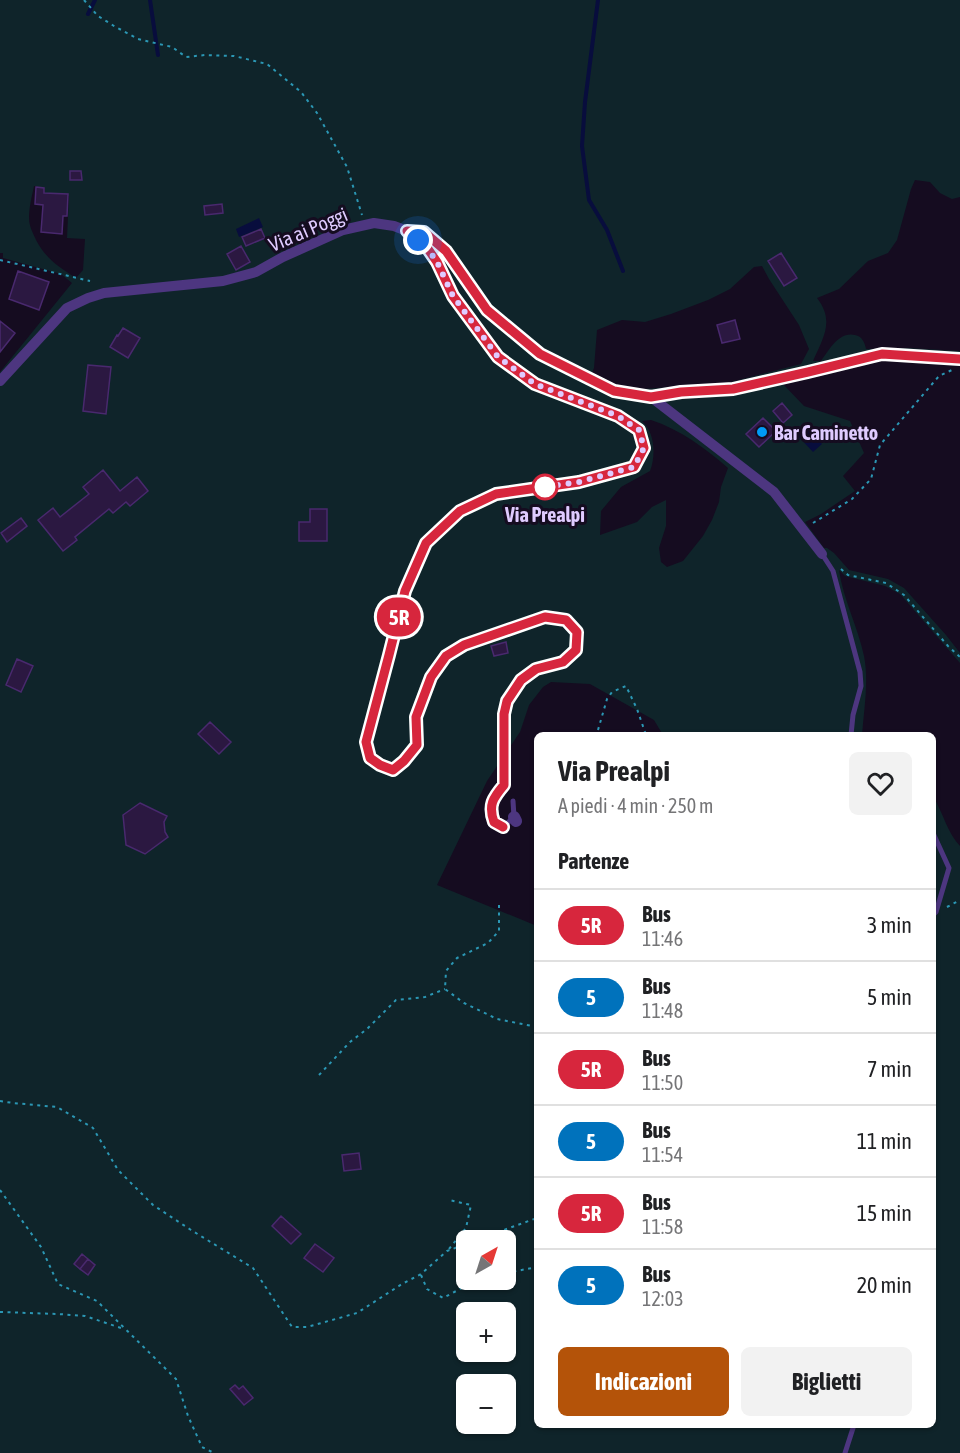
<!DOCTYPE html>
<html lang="it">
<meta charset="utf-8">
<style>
:root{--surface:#fff;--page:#f2f2f2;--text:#202124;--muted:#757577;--line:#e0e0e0;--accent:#b45309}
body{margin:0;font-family:"Asap Condensed",sans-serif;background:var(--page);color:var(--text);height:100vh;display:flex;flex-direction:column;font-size:22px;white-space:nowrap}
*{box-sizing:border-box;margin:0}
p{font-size:20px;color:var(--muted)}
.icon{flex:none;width:33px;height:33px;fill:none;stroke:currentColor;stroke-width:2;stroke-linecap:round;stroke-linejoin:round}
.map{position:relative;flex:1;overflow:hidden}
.details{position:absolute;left:534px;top:732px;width:402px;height:696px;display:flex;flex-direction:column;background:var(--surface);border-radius:9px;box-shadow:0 2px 4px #0004}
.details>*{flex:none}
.badge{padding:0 12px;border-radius:20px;font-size:21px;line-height:39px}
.needle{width:39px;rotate:39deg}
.tools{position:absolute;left:456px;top:1230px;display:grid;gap:12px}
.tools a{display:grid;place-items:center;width:60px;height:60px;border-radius:9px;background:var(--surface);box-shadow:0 2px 4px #0004;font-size:30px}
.you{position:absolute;width:30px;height:30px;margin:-15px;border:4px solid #fff;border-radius:50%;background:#1a73e8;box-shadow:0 0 0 9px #1a73e833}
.map>.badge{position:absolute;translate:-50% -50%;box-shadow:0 0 0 3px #fff}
h2{padding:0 24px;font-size:22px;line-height:54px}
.round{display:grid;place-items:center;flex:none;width:63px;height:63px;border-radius:9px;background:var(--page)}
.headline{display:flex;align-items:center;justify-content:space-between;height:102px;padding:0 24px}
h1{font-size:28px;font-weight:700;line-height:45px}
.button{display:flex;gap:12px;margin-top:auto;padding:12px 24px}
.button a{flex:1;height:69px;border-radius:9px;background:var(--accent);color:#fff;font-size:24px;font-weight:700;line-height:69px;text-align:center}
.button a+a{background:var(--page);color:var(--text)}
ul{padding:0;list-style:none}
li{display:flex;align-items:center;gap:18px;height:72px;padding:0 24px;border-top:2px solid var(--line)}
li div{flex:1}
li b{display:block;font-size:22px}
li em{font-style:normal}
li .badge{min-width:66px;font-weight:700;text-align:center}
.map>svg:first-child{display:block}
.green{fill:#0f242a;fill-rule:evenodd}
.water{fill:#080d3d}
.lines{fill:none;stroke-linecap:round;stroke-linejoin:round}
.stream{stroke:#080d3d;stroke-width:4}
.building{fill:#2b1841;stroke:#49296e;stroke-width:1.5}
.path{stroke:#2b97b4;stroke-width:2;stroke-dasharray:3 4.5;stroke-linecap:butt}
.service{stroke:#4d3680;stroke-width:5}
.minor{stroke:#4d3680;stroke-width:10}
.tertiary{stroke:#4d3680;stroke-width:12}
.line-casing{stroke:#fff;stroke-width:14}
.line{stroke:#d7263d;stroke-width:9}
.walk{stroke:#dfcbff;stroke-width:6;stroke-dasharray:0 10.8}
.poi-dot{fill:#009bf6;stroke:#150c20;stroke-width:2}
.stop-dot{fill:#fff;stroke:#d7263d;stroke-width:3}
.labels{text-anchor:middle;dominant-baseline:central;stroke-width:6;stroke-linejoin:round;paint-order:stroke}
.street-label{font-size:20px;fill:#dfcbff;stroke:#150c20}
.poi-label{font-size:20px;font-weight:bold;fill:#dfcbff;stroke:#150c20;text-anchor:start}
.stop-label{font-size:20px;font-weight:bold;fill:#dfcbff;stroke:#150c20}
</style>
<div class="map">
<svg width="960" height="1453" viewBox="0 0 960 1453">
<rect width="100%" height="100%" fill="#150c20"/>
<path class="green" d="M0,0H960V197L952,199L940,193L930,182L915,180L911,189L897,240L888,253L868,261L839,289L817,298C835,321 823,338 813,361H821C829,350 839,331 855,335C862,336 865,343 866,349L908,348L960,351V364C933,362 904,358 877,361C845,363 813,375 782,383L804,406L850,421L864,453L843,476L855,491L821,514L805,522L824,548H827L834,553L849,570L888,579L904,588L946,635L960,653V663L900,594L885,586L845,576L839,570C843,599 858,627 864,656C869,681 864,709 862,735H663L654,720L590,684L551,682L543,687L529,705L520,732L487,781L437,885L537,926V1425H933L934,798C943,813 948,834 960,846V1453H0V372L72,283L61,274L3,258V253H0ZM34,186H37V189H45V194L69,196L67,238L85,239L83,270L76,278C58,266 47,260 36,240C33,233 29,226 29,218C29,207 32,196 34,186ZM762,266L769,279L799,325L809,349L801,364L727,383L643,389L616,385L591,375L594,368L597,330L622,320L645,322L671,314L708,300L730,289L754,267ZM651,420C681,430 705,448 728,468L721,487L719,502L712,520L703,536L683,561L667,567L661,562L659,548L666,526V500L652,507L637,522L600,535L601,511L621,487L650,471C656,455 655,433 642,421ZM466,1240H506V1280H466ZM466,1312H506V1352H466ZM466,1384H506V1424H466Z"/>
<path class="water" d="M259,218L263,227L239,237L236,229Z
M807,428L822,444L813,452L798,436Z"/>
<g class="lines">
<path class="stream" d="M150,0L158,55
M598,0L585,102L582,146L589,200L607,230L623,271
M88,14L95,0"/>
</g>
<path class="building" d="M70,171H81L82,180H70Z
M36,187L44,188V193L68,194L67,216H63L62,234L41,232L43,205L35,204Z
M222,204L223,213L205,215L204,206Z
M261,229L265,238L246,246L242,237Z
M241,246L250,262L236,270L227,254Z
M781,253L797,278L784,286L768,261Z
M18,271L49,282L39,310L9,299Z
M735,320L740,339L722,343L717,325Z
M0,321L15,333L0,352Z
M123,328L140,338L128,358L110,347L117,335L118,336Z
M88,365L111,367L106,414L83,411Z
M782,403L792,415L783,423L773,411Z
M763,418L776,431L759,447L746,434Z
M103,470L120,491L137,477L148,491L130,506L126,502L113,513L109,509L75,537L77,540L63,551L38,520L53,508L60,517L89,494L83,487Z
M310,509H327V541H299V522H310Z
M21,518L27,526L7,542L1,533Z
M506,642L508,653L494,656L491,646Z
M17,659L33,666L21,692L6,685Z
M210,722L231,742L219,754L198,734Z
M140,803L167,816L164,822L165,832L168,837L145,854L126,845L123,815Z
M359,1153L361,1169L344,1171L342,1155Z
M281,1216L301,1234L291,1244L272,1226Z
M315,1244L334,1258L323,1272L304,1258Z
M82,1254L88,1259L80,1269L74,1264Z
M88,1259L95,1265L88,1275L80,1269Z
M235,1385L239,1389L243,1386L253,1398L244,1405L230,1389Z"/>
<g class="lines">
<path class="path" d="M84,0L98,16L114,26L138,39L172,47L186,57L205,55L234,56L267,64L301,92L317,113L347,167L362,215
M0,260L90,281
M813,523L852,499L871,479L880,445L939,376L952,370
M841,569L848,575L886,583L904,595L948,646L960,657
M598,730L607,699L612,692L626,686L637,709L646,735
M499,905V931L488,943L457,958L446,971L445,989L464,1003L497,1019L537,1027
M947,907L960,900
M319,1075L350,1042L367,1029L396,1000L425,997L445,989
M0,1101L13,1103L57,1107L93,1128L118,1170L153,1205L191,1230L253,1268L292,1327H307L357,1313L402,1284L421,1274L447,1251L466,1244
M0,1190L41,1247L58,1284L97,1301L176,1379L188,1416L202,1447L214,1453
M476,1240L537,1218
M449,1249L466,1228L471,1205L449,1200
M506,1273L537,1267
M421,1275L427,1289L443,1298L477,1280
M0,1312L58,1314L85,1316L121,1328"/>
<path class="service" d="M822,554L833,571L860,672L861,686L853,715L851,735
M504,785L496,794L490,810L494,822L503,827L514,817L513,801
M933,833L949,868L936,912L933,915
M845,1453L854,1425"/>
<path class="minor" d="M407,231L428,249L437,262L453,296L498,357L535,384L618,416L639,430L643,448L634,467L579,482L496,494L460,511L426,543L405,591L389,655L366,742L370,758L380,765L393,770L404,761L417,745L416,717L431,677L446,656L464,645L545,617L565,620L577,631L576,650L563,662L536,669L521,680L507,701L504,714V785
M0,381L67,308L88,298L104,293L223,281L256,272L283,257L343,230L374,223L394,226L407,231L424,232L445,251L487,310L540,354L614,391L651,397L681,392L733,389L808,372L882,354L960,359
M651,397L774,492L822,554"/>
<path class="tertiary" d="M514,817L516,821"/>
</g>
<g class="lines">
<defs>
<path id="line" d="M503,827L494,822C488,805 493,798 504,785V714L507,701L521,680L536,669L563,662L576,650L577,632L566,620L545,617L464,645L446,656L431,677L416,717L417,745L404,761L393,770L380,765L370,758L366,742L389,655L405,591L426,543L460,511L496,494L579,482L634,467L644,448L639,430L618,416L535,384L498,357L453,296L437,262L428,249L407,231L424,232L446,251L487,310L540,354L614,391L651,397L681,392L733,389L808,372L882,354L960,359"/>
</defs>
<use href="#line" class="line-casing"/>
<use href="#line" class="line"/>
<path class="walk" d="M418,240L428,249L437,262L453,296L498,357L535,384L618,416L639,430L644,448L634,467L579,482L538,488L545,487"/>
</g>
<circle class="poi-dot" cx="762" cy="432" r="6"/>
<circle class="stop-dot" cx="545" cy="487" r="12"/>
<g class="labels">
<g class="street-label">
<text transform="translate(308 229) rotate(-23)">Via ai Poggi</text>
</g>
<g class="poi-label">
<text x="774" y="432">Bar Caminetto</text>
</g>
<g class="stop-label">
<text x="545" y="514">Via Prealpi</text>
</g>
</g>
</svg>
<div class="tools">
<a><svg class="needle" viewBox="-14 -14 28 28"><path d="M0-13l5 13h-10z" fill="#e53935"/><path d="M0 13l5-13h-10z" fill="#757577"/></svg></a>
<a>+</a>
<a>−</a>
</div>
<div class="you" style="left:418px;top:240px"></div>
<b class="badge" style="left:399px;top:617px;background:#d7263d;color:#fff">5R</b>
<section class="details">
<div class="headline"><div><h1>Via Prealpi</h1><p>A piedi · 4 min · 250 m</p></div><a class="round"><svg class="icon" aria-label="heart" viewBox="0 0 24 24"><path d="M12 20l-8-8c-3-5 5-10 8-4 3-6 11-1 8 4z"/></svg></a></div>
<h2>Partenze</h2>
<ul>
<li><span class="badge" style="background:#d7263d;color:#fff">5R</span><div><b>Bus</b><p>11:46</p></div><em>3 min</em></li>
<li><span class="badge" style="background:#0072bc;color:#fff">5</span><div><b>Bus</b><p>11:48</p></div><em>5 min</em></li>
<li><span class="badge" style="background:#d7263d;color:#fff">5R</span><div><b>Bus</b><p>11:50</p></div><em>7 min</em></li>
<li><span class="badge" style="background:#0072bc;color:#fff">5</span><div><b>Bus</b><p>11:54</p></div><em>11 min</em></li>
<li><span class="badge" style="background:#d7263d;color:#fff">5R</span><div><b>Bus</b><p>11:58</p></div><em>15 min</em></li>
<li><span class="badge" style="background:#0072bc;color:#fff">5</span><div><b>Bus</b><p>12:03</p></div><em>20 min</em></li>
</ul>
<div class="button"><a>Indicazioni</a><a>Biglietti</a></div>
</section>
</div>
